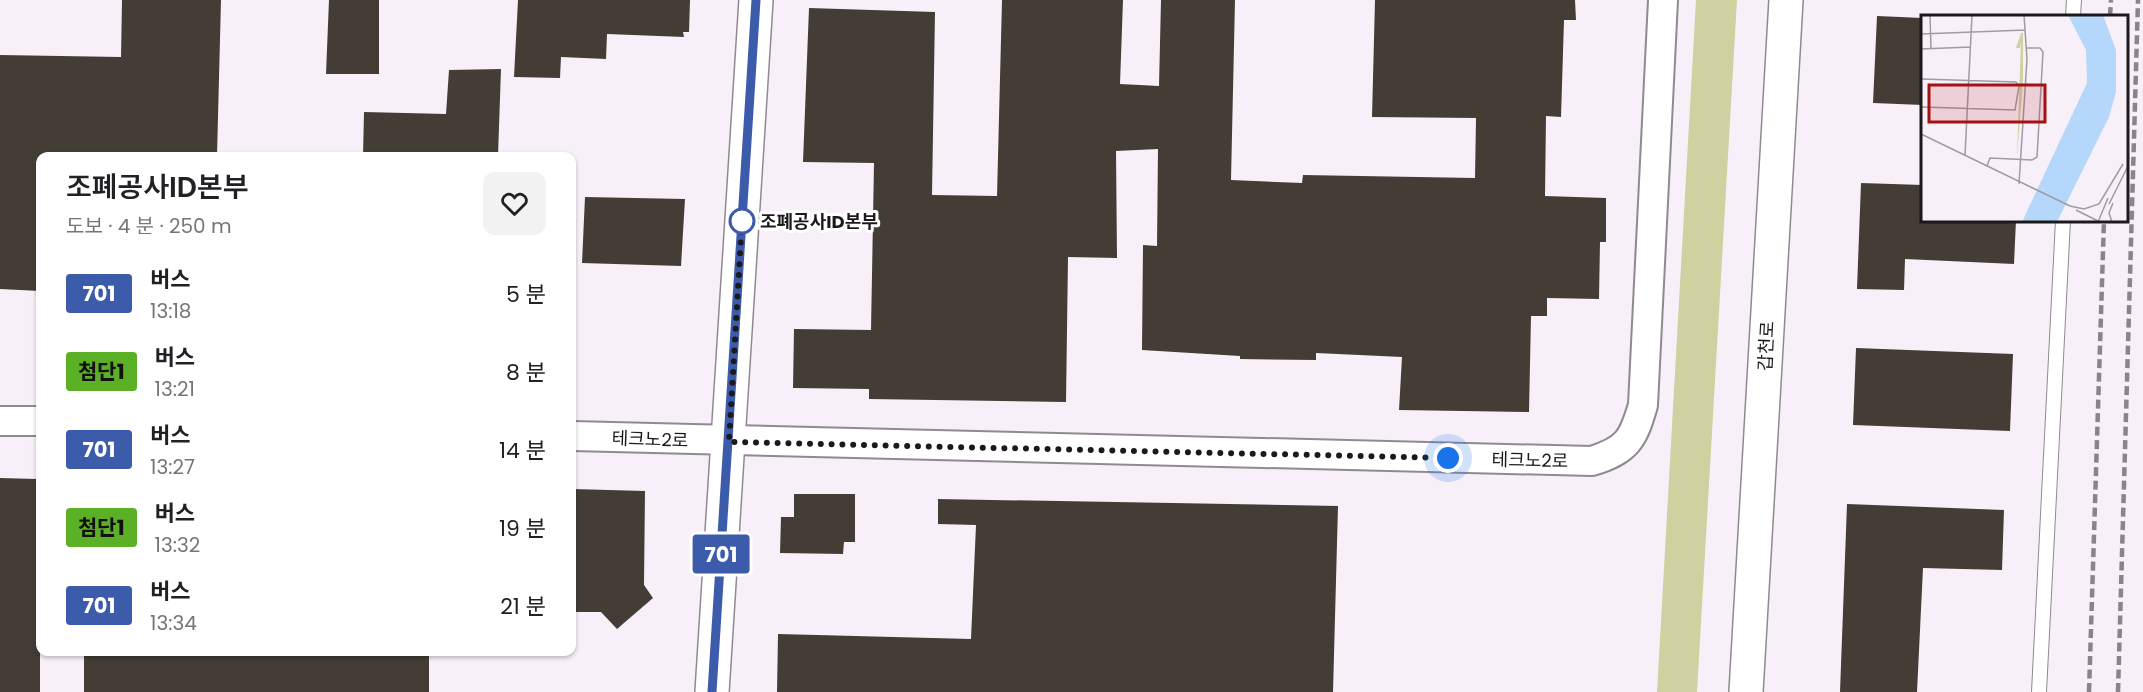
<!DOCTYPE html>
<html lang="ko">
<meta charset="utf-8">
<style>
:root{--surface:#fff;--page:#f2f2f2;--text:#202124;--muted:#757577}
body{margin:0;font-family:Poppins,"Noto Sans KR",sans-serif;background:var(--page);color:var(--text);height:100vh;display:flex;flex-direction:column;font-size:22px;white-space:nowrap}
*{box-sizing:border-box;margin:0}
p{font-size:20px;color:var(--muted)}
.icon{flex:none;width:33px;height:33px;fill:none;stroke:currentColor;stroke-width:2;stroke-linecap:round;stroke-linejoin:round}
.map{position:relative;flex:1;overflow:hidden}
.side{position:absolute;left:36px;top:152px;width:540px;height:504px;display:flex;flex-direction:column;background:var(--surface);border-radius:12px;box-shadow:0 2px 4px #0004}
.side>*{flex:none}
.badge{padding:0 12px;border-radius:4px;font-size:21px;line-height:39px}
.you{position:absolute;width:30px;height:30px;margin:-15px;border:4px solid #fff;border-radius:50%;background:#1a73e8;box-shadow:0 0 0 9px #1a73e833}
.map>.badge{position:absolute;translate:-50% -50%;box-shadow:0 0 0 3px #fff}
.round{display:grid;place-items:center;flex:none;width:63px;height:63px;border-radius:12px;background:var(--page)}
.headline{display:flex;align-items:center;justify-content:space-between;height:102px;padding:0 30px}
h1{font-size:28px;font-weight:600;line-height:45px}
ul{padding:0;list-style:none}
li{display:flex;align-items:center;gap:18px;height:78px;padding:0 30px}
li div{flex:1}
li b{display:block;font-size:22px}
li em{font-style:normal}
li .badge{min-width:66px;font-weight:700;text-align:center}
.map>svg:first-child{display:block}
.green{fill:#cfd1a1}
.building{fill:#433d36}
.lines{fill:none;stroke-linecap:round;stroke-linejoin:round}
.lane-casing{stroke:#918991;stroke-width:16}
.street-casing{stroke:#918991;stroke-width:32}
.secondary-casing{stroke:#918991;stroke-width:36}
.lane{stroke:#fff;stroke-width:14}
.street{stroke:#fff;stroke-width:28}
.secondary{stroke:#fff;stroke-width:33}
.rail{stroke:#8a848a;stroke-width:4.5;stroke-dasharray:9 4.5;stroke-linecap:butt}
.line-casing{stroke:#fff;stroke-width:14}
.line{stroke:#3d5bab;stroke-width:9}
.walk{stroke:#1c191c;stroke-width:6;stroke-dasharray:0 10.8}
.stop-dot{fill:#fff;stroke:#3d5bab;stroke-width:3}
.labels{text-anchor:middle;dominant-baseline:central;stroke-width:6;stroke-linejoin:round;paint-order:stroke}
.stop-label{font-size:18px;font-weight:bold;fill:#1c191c;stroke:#fff;text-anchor:start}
.street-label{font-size:18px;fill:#1c191c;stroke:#fff}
.inset-road{fill:none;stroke:#a09aa1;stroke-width:1.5}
.view{fill:#a61113;fill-opacity:0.15;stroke:#a61113;stroke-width:3}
.inset-edge{fill:none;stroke:#1c191c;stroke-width:3}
</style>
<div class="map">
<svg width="2143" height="692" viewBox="0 0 2143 692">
<rect width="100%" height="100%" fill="#f8f0f9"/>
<path class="green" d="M1696,0H1737L1697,692H1657Z"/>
<path class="building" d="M122,0H221L217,156L40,155V291L0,289V55L121,57Z
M329,0H379V74H326Z
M518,0H690L689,32H683L684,37L607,34L606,59L561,57L560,78L514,77Z
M1002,0H1123L1120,84L1159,86L1161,0H1235L1231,180L1302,183L1303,175L1475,178L1476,118L1372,117L1375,0H1575L1576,20H1564L1561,117L1546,116L1545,196L1606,198V242H1600L1599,299L1547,298V316H1531L1529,412L1399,410L1402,357L1316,353V360L1240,359V356L1142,350L1143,245L1157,246L1158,149L1116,151L1117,258L1068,257L1066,402L869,399V389L793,388L794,329L871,330L874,163L803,162L809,8L935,12L932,195L997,196Z
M1877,16L1923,18V105L1873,103Z
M501,69L498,156H363L364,112L446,114L449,70Z
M1861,183L1923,185V220H2016L2014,264L1905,259L1904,290L1857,289Z
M585,197L685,199L681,266L582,263Z
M1856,348L2013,354L2010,431L1853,425Z
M0,478L37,479L36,556H40V692H0Z
M572,489L645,491L644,585L653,598L617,629L601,612H572Z
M794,494H855V542H844L843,554L780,553L781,517H794Z
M938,499L1338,506L1333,692H777L778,634L971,639L976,525L938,524Z
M1847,504L2004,510L2002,570L1923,568L1917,692H1840Z
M84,651H429V692H84Z"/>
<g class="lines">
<defs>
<path id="lane" d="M2073,16L2074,0
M2039,692L2063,220"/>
<path id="street" d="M0,421H40
M572,436L1592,461C1627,450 1633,440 1643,405L1663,0"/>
<path id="secondary" d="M712,692L756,0
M1746,692L1786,0"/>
</defs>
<use href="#lane" class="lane-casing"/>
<use href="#street" class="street-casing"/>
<use href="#secondary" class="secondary-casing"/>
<use href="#lane" class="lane"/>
<use href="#street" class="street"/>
<use href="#secondary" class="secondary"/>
<path class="rail" d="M2110,16L2111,0
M2089,692L2104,220
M2118,692L2138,0"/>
</g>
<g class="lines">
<defs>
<path id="line" d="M712,692L756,0"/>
</defs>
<use href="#line" class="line-casing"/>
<use href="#line" class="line"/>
<path class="walk" d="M742,221L729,442L1448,458"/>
</g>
<circle class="stop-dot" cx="742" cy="221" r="12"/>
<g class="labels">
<g class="stop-label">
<text x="760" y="221">조폐공사ID본부</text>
</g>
<g class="street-label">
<text transform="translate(1766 346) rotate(-87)">갑천로</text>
<text transform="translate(650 439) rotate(2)">테크노2로</text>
<text transform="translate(1530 460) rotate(1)">테크노2로</text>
</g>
</g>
<g transform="translate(1921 15)">
<rect width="207" height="207" fill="#f8f0f9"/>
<path d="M55,18H102V65L96,142L100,26L99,33H95L100,18Z" fill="#cfd1a1"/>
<path d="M147,0H182L195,35V77L188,102L136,207H101L166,68L165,35Z" fill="#b4d7fb"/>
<path class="inset-road" d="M9,0L10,34M0,19L104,15M0,34L50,32M0,64L95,67L98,71L94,95L0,92M0,119L149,191M44,140L51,0M66,151L69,143L111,145L116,142L122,37L119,33H106M98,169L106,44L103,0M188,189L207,151M149,191L163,194L178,189L202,149M155,195L179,207M177,207L187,183M191,207L188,198L192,188"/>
<path class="view" d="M8,70H124V107H8Z"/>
<rect width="207" height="207" class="inset-edge"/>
</g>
</svg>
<div class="you" style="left:1448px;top:458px"></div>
<b class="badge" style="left:721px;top:554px;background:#3d5bab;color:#fff">701</b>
<section class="side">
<div class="headline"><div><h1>조폐공사ID본부</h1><p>도보 · 4 분 · 250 m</p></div><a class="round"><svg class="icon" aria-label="heart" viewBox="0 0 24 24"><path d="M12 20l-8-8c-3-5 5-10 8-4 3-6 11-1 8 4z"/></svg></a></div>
<ul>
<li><span class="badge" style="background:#3d5bab;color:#fff">701</span><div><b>버스</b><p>13:18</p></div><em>5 분</em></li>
<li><span class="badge" style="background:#5bb025;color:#111">첨단1</span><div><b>버스</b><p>13:21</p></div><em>8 분</em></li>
<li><span class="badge" style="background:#3d5bab;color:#fff">701</span><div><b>버스</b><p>13:27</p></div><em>14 분</em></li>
<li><span class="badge" style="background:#5bb025;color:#111">첨단1</span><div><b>버스</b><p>13:32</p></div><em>19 분</em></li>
<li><span class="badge" style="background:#3d5bab;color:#fff">701</span><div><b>버스</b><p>13:34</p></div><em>21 분</em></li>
</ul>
</section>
</div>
